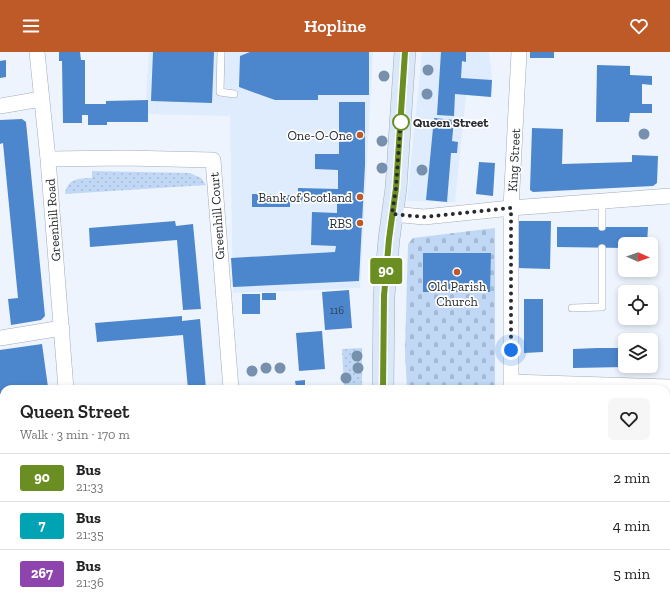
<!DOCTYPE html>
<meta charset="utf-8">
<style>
:root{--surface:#fff;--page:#f6f6f6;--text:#222;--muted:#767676;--line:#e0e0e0;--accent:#be5928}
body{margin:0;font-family:"Zilla Slab",serif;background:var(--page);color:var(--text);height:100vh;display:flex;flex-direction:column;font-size:15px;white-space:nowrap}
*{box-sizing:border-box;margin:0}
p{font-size:13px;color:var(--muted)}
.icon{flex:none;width:22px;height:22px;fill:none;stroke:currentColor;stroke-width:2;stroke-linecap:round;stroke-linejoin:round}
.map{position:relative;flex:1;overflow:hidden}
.side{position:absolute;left:0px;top:333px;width:670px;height:220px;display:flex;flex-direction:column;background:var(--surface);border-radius:12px 12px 0 0;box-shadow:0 2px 6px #0003}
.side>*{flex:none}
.badge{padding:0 8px;border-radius:3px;font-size:14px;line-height:26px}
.needle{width:26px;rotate:92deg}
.tools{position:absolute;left:618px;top:185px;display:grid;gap:8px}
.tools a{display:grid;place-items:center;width:40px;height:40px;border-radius:6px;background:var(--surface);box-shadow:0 2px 6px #0003;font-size:20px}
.you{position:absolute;width:20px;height:20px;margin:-10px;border:3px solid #fff;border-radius:50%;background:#1a73e8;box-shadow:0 0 0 6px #1a73e833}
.map>.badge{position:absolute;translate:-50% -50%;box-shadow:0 0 0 2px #fff}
.round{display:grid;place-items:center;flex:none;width:42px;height:42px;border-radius:6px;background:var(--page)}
.head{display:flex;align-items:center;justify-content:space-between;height:68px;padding:0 20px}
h1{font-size:19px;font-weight:600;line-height:30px}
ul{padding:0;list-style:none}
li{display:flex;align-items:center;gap:12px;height:48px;padding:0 20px;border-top:1px solid var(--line)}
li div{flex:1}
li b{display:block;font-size:15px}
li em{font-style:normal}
li .badge{min-width:44px;font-weight:700;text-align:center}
header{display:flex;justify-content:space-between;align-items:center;height:52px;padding:0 20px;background:var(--accent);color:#fff;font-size:18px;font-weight:600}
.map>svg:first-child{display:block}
.built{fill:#dfecfd}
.grass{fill:url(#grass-dots)}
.cemetery{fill:url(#cemetery-stones)}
.green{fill:#c0d8f5}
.building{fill:#4c86cc}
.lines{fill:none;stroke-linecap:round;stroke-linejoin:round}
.service-casing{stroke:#a2acba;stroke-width:8}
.pedestrian-casing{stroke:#a2acba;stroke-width:12}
.minor-casing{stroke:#a2acba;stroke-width:16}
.secondary-casing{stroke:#a2acba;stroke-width:22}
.service{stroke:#fff;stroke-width:7}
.pedestrian{stroke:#fff;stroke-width:11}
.minor{stroke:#fff;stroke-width:15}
.secondary{stroke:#dae8fa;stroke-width:21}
.tree{fill:#7690ad}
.line-casing{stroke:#fff;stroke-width:9}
.line{stroke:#6b8e23;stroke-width:6}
.walk{stroke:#272b30;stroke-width:4;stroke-dasharray:0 7.2}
.stop-dot{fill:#fff;stroke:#6b8e23;stroke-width:2}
.poi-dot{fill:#be5928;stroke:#fff;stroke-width:1.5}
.labels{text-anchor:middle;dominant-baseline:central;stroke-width:3.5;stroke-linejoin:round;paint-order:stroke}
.number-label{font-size:11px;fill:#304257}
.stop-label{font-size:13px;font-weight:bold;fill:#272b30;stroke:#fff;text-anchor:start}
.poi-label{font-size:13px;fill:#272b30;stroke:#fff;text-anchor:end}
.street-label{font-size:13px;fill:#272b30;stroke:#fff}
</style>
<header><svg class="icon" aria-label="menu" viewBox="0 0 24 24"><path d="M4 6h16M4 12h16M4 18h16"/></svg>Hopline<svg class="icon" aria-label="heart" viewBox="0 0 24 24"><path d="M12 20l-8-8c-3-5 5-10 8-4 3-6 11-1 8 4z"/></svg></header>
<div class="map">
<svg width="670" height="553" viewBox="0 0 670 553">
<defs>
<pattern id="grass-dots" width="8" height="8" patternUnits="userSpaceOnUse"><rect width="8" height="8" fill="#c0d8f5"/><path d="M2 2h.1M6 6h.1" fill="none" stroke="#a5bad2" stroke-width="1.8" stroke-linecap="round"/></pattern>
<pattern id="cemetery-stones" width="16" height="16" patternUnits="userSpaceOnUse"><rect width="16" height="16" fill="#c0d8f5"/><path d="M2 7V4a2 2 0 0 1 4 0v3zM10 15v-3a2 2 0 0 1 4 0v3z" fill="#a5bad2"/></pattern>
</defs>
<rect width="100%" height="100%" fill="#edf4fd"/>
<path class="built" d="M149,0H373L360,236L233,241L230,64L145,62Z
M422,0H489L492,28L491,45L466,43L455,150L407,149Z
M406,549H502V553H406Z"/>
<path class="grass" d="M92,119L190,121L201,126L206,133L65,142C67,127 78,126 92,126Z
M362,296V337H344L342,297Z"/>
<path class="cemetery" d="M495,176V337H407L405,300L408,192L413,186Z"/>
<path class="green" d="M151,549H331V553H151Z"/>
<path class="building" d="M59,0H80L81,8H85V52H106V49L148,48V70H107V73H88V63H82V71H63L62,9H59Z
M153,0H214L212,51L151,49Z
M250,0H369V43H318V48H275L239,35L240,4Z
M441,0H466V10L462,9L461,26L492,28L491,45L455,42L454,64L437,63Z
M530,0H554V6H530Z
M6,8V25L0,26V9Z
M597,13L630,14V23L652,24V33L642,32V52H652V61H630L629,70H596Z
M339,50H365V113L359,229L233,235L231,206L335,200L336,194L311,193L312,160L337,161V151L298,150V136L338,137V118L315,117V102H339Z
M434,66L454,68L452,89L458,90L457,101H451L447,150L426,148Z
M22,67L26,70L45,264L41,268L11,273L8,247L18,246L3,91L0,92V68Z
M532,76L563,77L562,112L632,110V103L658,104L657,131L653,134L533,140L530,138Z
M479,110L495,111L493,144L476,142Z
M252,142L290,143V155H252Z
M175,169L176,174L193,172L201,257L183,258L177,188L90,195L89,176Z
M518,169H551L550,217L517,216Z
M557,175H648L647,192H625V196L557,195Z
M423,201H491L490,240H423Z
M349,238L352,276L325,278L322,240Z
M262,241H276V248H262Z
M242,242H260V262H242Z
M524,247H543V300L524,301Z
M182,264V269L200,267L206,337H188L183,283L97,290L95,271Z
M322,279L325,317L299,319L296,281Z
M42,292L48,335L44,336V337H4V341L0,342V298Z
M597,296H625V315L573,316V297Z
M305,328V335H296L295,329Z
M0,385H4V412L0,413Z
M4,544V549H33L34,553H0V545Z
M74,549H118V550L101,551V553H75Z
M331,549H356V553H331Z
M432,549H461V553H431Z
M524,549H587V553H557V550L525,552Z
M617,549H643V553H617Z"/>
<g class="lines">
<defs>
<path id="service" d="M221,0L220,40L234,42
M602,149V175
M572,256L602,255V196"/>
<path id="pedestrian" d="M414,549V553"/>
<path id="minor" d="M37,0L48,107L66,337
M0,54L41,47
M48,107L125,106L213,108L231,337
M392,162L424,165L511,156L670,144
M0,286L62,276
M511,330L670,335
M511,337V156L519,0
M66,549L67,553
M516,549V553
M661,553V549"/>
<path id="secondary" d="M383,337L384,244L389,187L396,136L405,0
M391,549V553"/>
</defs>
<use href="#service" class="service-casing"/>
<use href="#pedestrian" class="pedestrian-casing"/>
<use href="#minor" class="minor-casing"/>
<use href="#secondary" class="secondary-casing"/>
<use href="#service" class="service"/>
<use href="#pedestrian" class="pedestrian"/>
<use href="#minor" class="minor"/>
<use href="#secondary" class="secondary"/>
</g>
<g class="tree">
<circle cx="428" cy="18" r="5.5"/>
<circle cx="384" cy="24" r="5.5"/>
<circle cx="427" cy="42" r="5.5"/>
<circle cx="644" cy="82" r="5.5"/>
<circle cx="382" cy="89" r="5.5"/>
<circle cx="382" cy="116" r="5.5"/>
<circle cx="422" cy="118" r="5.5"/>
<circle cx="357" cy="304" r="5.5"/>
<circle cx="266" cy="316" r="5.5"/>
<circle cx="280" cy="316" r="5.5"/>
<circle cx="358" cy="316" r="5.5"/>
<circle cx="252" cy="319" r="5.5"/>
<circle cx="346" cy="326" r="5.5"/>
</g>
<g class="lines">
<defs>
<path id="line" d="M383,337L384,244L389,187L396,136L405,0"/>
</defs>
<use href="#line" class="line-casing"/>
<use href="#line" class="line"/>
<path class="walk" d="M401,70V64L396,136L392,162L424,165L511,156V298"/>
</g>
<circle class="stop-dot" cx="401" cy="70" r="8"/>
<g class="poi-dot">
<circle cx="360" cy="83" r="4"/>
<circle cx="360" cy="145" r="4"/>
<circle cx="360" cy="171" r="4"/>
<circle cx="457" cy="220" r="4"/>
</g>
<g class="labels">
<g class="number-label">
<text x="337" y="258">116</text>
</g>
<g class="stop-label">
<text x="413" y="70">Queen Street</text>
</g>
<g class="poi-label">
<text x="352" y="83">One-O-One</text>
<text x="352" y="145">Bank of Scotland</text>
<text x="352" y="171">RBS</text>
<text x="457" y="234" text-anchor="middle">Old Parish<tspan x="457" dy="15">Church</tspan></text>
</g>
<g class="street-label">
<text transform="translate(514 108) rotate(-87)">King Street</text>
<text transform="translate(217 164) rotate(-94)">Greenhill Court</text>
<text transform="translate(53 168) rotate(-94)">Greenhill Road</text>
</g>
</g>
</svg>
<div class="tools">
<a><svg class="needle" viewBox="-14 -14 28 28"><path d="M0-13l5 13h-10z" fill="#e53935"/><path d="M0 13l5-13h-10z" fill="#767676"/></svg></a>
<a><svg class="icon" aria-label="locate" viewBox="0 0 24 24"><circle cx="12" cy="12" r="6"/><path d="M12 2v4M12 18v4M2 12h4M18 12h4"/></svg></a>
<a><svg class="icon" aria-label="layers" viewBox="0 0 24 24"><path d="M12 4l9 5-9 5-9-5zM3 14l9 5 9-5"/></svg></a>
</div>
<div class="you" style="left:511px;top:298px"></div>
<b class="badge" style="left:386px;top:219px;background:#6b8e23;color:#fff">90</b>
<section class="side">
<div class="head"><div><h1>Queen Street</h1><p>Walk · 3 min · 170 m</p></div><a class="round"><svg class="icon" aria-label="heart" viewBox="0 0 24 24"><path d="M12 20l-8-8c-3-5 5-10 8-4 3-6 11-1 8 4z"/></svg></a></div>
<ul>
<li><span class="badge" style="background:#6b8e23;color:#fff">90</span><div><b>Bus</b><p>21:33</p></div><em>2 min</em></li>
<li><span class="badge" style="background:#00a3b4;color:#fff">7</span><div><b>Bus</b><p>21:35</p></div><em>4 min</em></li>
<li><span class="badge" style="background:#8e44ad;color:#fff">267</span><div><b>Bus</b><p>21:36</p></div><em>5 min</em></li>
</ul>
</section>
</div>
